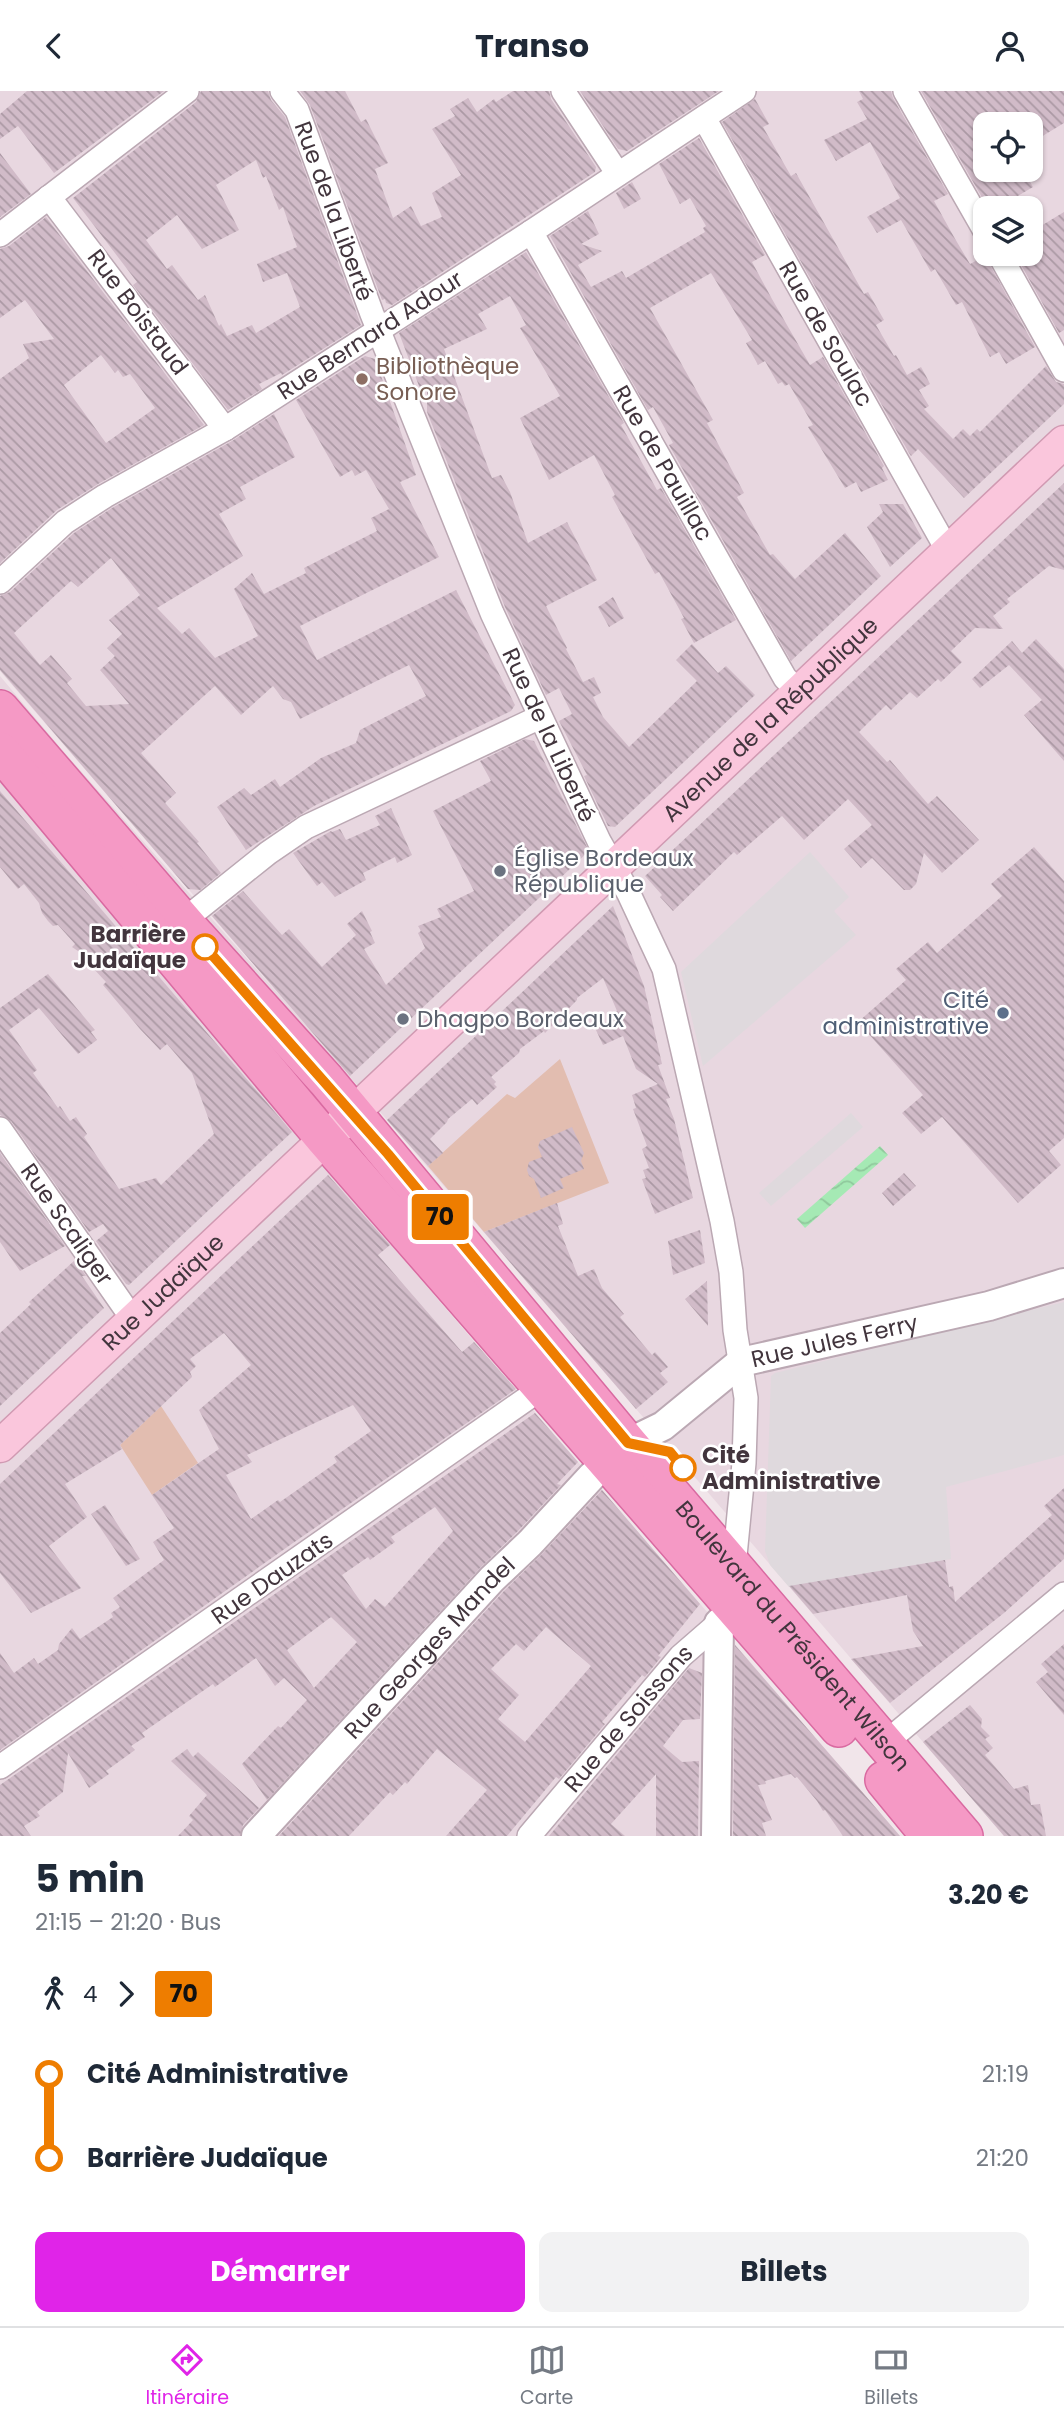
<!DOCTYPE html>
<html lang="fr">
<meta charset="utf-8">
<style>
:root{--surface:#fff;--page:#f2f2f3;--text:#1f2937;--muted:#747a83;--line:#e0e1e3;--accent:#e024e8}
body{margin:0;font-family:Poppins,sans-serif;background:var(--page);color:var(--text);height:100vh;display:flex;flex-direction:column;font-size:26px;white-space:nowrap}
*{box-sizing:border-box;margin:0}
p{font-size:23px;color:var(--muted)}
.icon{flex:none;width:38px;height:38px;fill:none;stroke:currentColor;stroke-width:2;stroke-linecap:round;stroke-linejoin:round}
.map{position:relative;height:1745px;overflow:hidden}
.panel{display:flex;flex-direction:column;background:var(--surface);flex:1}
.panel>*{flex:none}
.badge{padding:0 14px;border-radius:5px;font-size:24px;line-height:46px}
.buttons{position:absolute;left:973px;top:21px;display:grid;gap:14px}
.buttons a{display:grid;place-items:center;width:70px;height:70px;border-radius:14px;background:var(--surface);box-shadow:0 2px 5px #0004;font-size:35px}
.map>.badge{position:absolute;translate:-50% -50%;box-shadow:0 0 0 4px #fff}
.legs{display:flex;align-items:center;gap:10px;height:77px;padding:0 35px;font-size:23px}
.legs p{margin-inline-start:auto}
.summary{display:flex;align-items:center;justify-content:space-between;height:119px;padding:0 35px}
h1{font-size:38px;font-weight:700;line-height:52px}
.cta{display:flex;gap:14px;margin-top:auto;padding:14px 35px}
.cta a{flex:1;height:80px;border-radius:14px;background:var(--accent);color:#fff;font-size:28px;font-weight:700;line-height:80px;text-align:center}
.cta a+a{background:var(--page);color:var(--text)}
ul{padding:0 35px;list-style:none}
li{display:flex;align-items:center;gap:24px;height:84px;font-size:26px}
li i{display:grid;place-items:center;width:10px;height:100%;margin:0 9px;background:currentColor}
li i::after{content:'';width:18px;height:18px;margin:-9px;border:5px solid;border-radius:50%;background:var(--surface)}
li p{margin-inline-start:auto}
li:first-child i{background:linear-gradient(#0000 50%,currentColor 0)}
li:last-child i{background:linear-gradient(currentColor 50%,#0000 0)}
header{display:flex;justify-content:space-between;align-items:center;height:91px;padding:0 35px;background:var(--surface);font-size:32px;font-weight:700}
.dock{display:flex;justify-content:space-around;align-items:center;height:98px;border-top:2px solid var(--line);background:var(--surface);font-size:19px;color:var(--muted)}
.dock a{display:grid;justify-items:center;gap:4px}
.dock .selected{color:var(--accent)}
.map>svg:first-child{display:block}
.residential{fill:#e8d7e0;fill-rule:evenodd}
.green{fill:#e2bdb0}
.parking{fill:#dfd9dd}
.water{fill:url(#water-waves)}
.building{fill:url(#building-back-hatch);fill-rule:evenodd}
.lines{fill:none;stroke-linecap:round;stroke-linejoin:round}
.minor-casing{stroke:#bba8b3;stroke-width:26}
.tertiary-casing{stroke:#bba8b3;stroke-width:32}
.secondary-casing{stroke:#d09ab2;stroke-width:35}
.primary-casing{stroke:#d96aa1;stroke-width:40}
.minor{stroke:#fff;stroke-width:23}
.tertiary{stroke:#fff;stroke-width:28}
.secondary{stroke:#fac6dc;stroke-width:32}
.primary{stroke:#f599c5;stroke-width:37}
.line-1-casing{stroke:#fff;stroke-width:16}
.line-1{stroke:#ee7d00;stroke-width:10}
.education-dot{fill:#8d6e63;stroke:#fff;stroke-width:2.5}
.worship-dot{fill:#6b7280;stroke:#fff;stroke-width:2.5}
.stop-1-dot{fill:#fff;stroke:#ee7d00;stroke-width:3.5}
.service-dot{fill:#5c6f8a;stroke:#fff;stroke-width:2.5}
.labels{text-anchor:middle;dominant-baseline:central;stroke-width:5;stroke-linejoin:round;paint-order:stroke}
.street-label{font-size:23px;fill:#42353d;stroke:#fff}
.education-label{font-size:23px;fill:#785e54;stroke:#fff;text-anchor:start}
.worship-label{font-size:23px;fill:#5b616d;stroke:#fff;text-anchor:start}
.stop-label{font-size:23px;font-weight:bold;fill:#42353d;stroke:#fff;text-anchor:end}
.service-label{font-size:23px;fill:#4e5e75;stroke:#fff;text-anchor:end}
</style>
<header><svg class="icon" aria-label="back" viewBox="0 0 24 24"><path d="M15 5l-7 7 7 7"/></svg>Transo<svg class="icon" aria-label="person" viewBox="0 0 24 24"><circle cx="12" cy="8" r="4"/><path d="M4 21q1-7 8-7t8 7"/></svg></header>
<div class="map">
<svg width="1064" height="1745" viewBox="0 0 1064 1745">
<defs>
<pattern id="water-waves" width="16" height="10" patternUnits="userSpaceOnUse" patternTransform="scale(1.75)"><rect width="16" height="10" fill="#a5e9b4"/><path d="M0 5q4-4 8 0t8 0" fill="none" stroke="#8fc89c"/></pattern>
<pattern id="building-back-hatch" width="6" height="6" patternUnits="userSpaceOnUse" patternTransform="scale(1.75)"><rect width="6" height="6" fill="#d1bbc8"/><path d="M-1 5l2 2M0 0l6 6M5-1l2 2" fill="none" stroke="#ab99a4"/></pattern>
</defs>
<rect width="100%" height="100%" fill="#f1e5ea"/>
<path class="residential" d="M0,0H1064V1745H1004L350,986L293,1040L900,1745H0V585L63,660L284,909L0,580ZM985,33H1031V79H985ZM985,117H1031V163H985Z"/>
<path class="green" d="M560,968L609,1092L484,1141L428,1075L507,1003L515,1007Z
M161,1315L198,1372L152,1404L120,1354Z"/>
<path class="parking" d="M810,761L849,806L834,820L856,844L703,975L681,881Z
M851,1022L863,1036L771,1115L759,1102Z
M1064,1211V1364L946,1396L951,1468L789,1496L770,1474L765,1460L771,1285L775,1282Z"/>
<path class="water" d="M880,1055L888,1064L805,1137L797,1128Z"/>
<path class="building" d="M27,0H164L54,82L18,35L0,48V23Z
M201,0H268L271,9L285,26L361,234L282,284L281,282L259,293L262,298L228,319L133,194L137,191L73,107L196,11ZM256,69L263,87L266,85L279,119L283,116L297,156L257,173L263,191L287,182L300,216L256,242L252,234L227,245L221,233L219,235L205,204L198,209L172,174L167,178L146,149L177,124L202,158L239,139L216,94Z
M300,0H345L361,31L366,28L388,72L375,78L393,127L411,115L421,135L442,126L432,102L461,84L432,38L455,25L450,18L468,7L477,21L494,8L496,11L513,0H549L551,8L596,76L595,81L392,214L386,212L385,208L382,209L310,14Z
M580,0H719L627,60L618,58Z
M859,0H891L893,7L948,103L934,110L954,146L970,173L985,165L1035,256L1006,273L999,261L990,266L962,211L956,214L935,178L931,181L901,129L877,142L867,126L900,107L870,51L836,70L824,49L867,28L857,11L863,8Z
M921,0H1064V32L1031,52V33H977L985,48V79H1023L1033,96L1011,109L1016,117H988Z
M755,8L769,33L763,36L791,85L796,82L864,203L868,201L884,229L876,234L894,265L896,264L907,284L921,276L926,285L930,293L919,299L929,315L924,318L953,348L963,338L970,345L977,338L980,341L1046,275L1056,291L1064,293V313L964,407L918,358L911,365L909,362L722,31Z
M699,47L765,164L752,171L772,208L810,274L823,266L884,375L882,377L888,389L861,401L856,391L845,397L808,336L813,334L789,293L785,295L782,291L778,293L765,270L758,274L746,252L752,249L711,182L650,217L713,329L707,332L744,402L737,406L770,464L773,463L795,488L845,442L881,485L791,570L669,354L673,352L653,316L648,319L550,145L588,120L599,143L581,153L602,160L578,174L591,196L622,180L626,187L705,141L703,137L706,135L690,107L680,113L659,73Z
M0,62L31,103L0,126Z
M632,91L641,108L624,118L616,102Z
M1064,121V239L1059,242L1015,163H1031V141Z
M46,126L204,334L98,393L57,419L0,472V288L29,267L23,253L54,248L25,209L0,227V158L9,155ZM101,264L115,282L118,279L123,286L130,283L155,317L106,352L64,294Z
M526,161L624,332L621,334L657,399L661,397L736,529L694,552L681,528L684,527L659,481L655,483L612,406L615,404L594,364L549,389L520,327L560,305L520,237L526,234L510,205L478,223L487,238L444,258L492,387L501,384L510,401L528,452L567,431L597,489L546,515L567,557L566,558L583,591L594,586L601,602L593,606L603,626L629,656L697,590L676,569L692,553L718,582L726,575L755,604L615,736L608,735L584,685L587,684L559,630L572,623L559,597L546,604L505,516L427,321V299L422,303L399,242Z
M365,265L375,268L416,384L400,391L439,466L300,535L317,569L456,499L515,614L511,620L314,715L246,759L217,716L244,697L251,704L275,688L280,696L321,667L356,652L360,639L426,605L409,574L300,628L291,611L283,608L273,595L241,624L215,595L141,662L176,702L165,712L199,751L197,752L221,782L200,799L188,798L0,579V505L10,501L74,442L112,417L232,350L274,323L295,366L240,396L246,408L219,423L243,465L157,517L182,543L189,537L215,567L258,545L234,498L252,482L264,503L306,482L304,477L377,440L371,427L389,418L366,379L355,385L352,379L340,386L296,309ZM111,467L140,504L109,529L122,543L107,557L115,565L100,579L129,613L86,615L67,592L72,588L51,564L40,574L14,542L71,490L78,496Z
M1064,392V479L1049,475L1007,508L1010,511L993,525L1003,538L975,537L951,560L962,571L941,591L938,588L917,607L910,601L891,619L886,614L859,641L887,671L890,669L928,713L937,705L979,749L942,782L924,762L916,793L910,799H904L872,767L861,777L844,758L872,734L848,708L804,749L782,725L737,764L734,761L673,820L660,806L662,804L645,785Z
M879,413H903L922,447L890,476L867,436L883,421Z
M613,506L624,527L609,536L598,516Z
M1036,548L1064,578V670L1024,624L1042,609L1009,574L980,597L972,588L1012,550L1022,562Z
M525,648L534,650L589,760L350,985L212,825L243,800L282,844L289,838L322,876L356,844L347,833L362,820L372,840L370,841L375,852L364,858L386,894L425,857L418,842L421,840L418,835L441,826L437,818L474,800L433,720L491,690L480,670Z
M0,700L292,1041L129,1194L126,1193L96,1150L108,1140L103,1133L89,1141L11,1030L0,1024V917L48,883L95,939L91,941L97,949L78,963L39,917L9,939L37,979L33,982L58,1017L60,1015L70,1030L76,1026L87,1043L84,1046L119,1098L156,1087L161,1094L214,1043L192,982L167,953L160,959L140,938L103,894L106,891L92,876L96,872L72,856L75,853L58,834L53,835L48,830L42,822L39,812L24,793L18,798L0,776Z
M391,717L412,764L397,772L395,766L363,782L366,789L335,806L322,791L317,795L293,762L331,740L332,741L340,738L346,749L380,734L375,725Z
M1034,756L1064,790V1047L1049,1060L1061,1074L1018,1112L942,1026L921,1043L902,1022L923,1004L858,931L906,889L896,878L928,851L937,862L1002,805L991,793Z
M613,815L644,895L662,973L658,974L670,1007L666,1008L674,1028L693,1107L655,1123L642,1088L646,1087L643,1079L649,1077L642,1058L647,1055L633,1018L636,1017L632,1004L658,993L636,978L623,945L603,954L595,937L611,929L609,925L617,920L603,887L577,907V909L545,942L544,940L520,958L519,962L491,986L496,991L494,993L497,996L477,1014L472,1008L448,1028L447,1031L430,1048L443,1062L428,1075L387,1029Z
M572,1036L584,1062L581,1070L584,1078L560,1088L564,1097L541,1107L534,1088L529,1085L527,1079L529,1071L542,1066L538,1056L540,1050Z
M0,1062L65,1155L20,1180L0,1151Z
M904,1082L916,1095L893,1115L882,1102Z
M328,1084L390,1154L378,1164L462,1261L474,1251L516,1298L293,1452L0,1659V1562L14,1582L34,1567L38,1573L58,1559L59,1553L72,1537L80,1548L113,1526L111,1522L120,1516L113,1507L164,1469L153,1451L174,1437L152,1404L219,1358L199,1319L251,1274L224,1242L190,1268L196,1275L190,1281L192,1286L120,1354L122,1358L65,1393L87,1426L49,1455L81,1497L31,1522L0,1482V1393ZM353,1314L371,1340L334,1366L337,1371L280,1411L278,1409L251,1428L226,1384L252,1371L247,1364Z
M557,1112L563,1133L558,1135L578,1185L594,1178L602,1197L624,1223L620,1226L652,1264L655,1261L668,1276L660,1282L668,1291L636,1318L484,1141Z
M700,1139L705,1172L673,1184L668,1150Z
M75,1169L86,1185H82L104,1217L0,1315V1242L31,1213L29,1211Z
M707,1190L708,1235L685,1208Z
M535,1322L578,1371L557,1393L561,1394L518,1440L480,1477L267,1709L242,1673L278,1635L281,1637L307,1609L284,1587L275,1595L256,1567L215,1596L213,1593L142,1642L145,1646L131,1655L135,1659L106,1680L109,1683L89,1697L68,1662L63,1701L37,1721L40,1725L24,1735L31,1745H0V1694ZM435,1416L453,1440L385,1516L375,1508L366,1518L342,1484L368,1466L370,1469L395,1451L391,1446ZM331,1526L357,1551L314,1597L287,1559Z
M1064,1397V1468L1004,1522L890,1612L851,1568L923,1555L913,1540L907,1504L813,1523L789,1495L945,1469L949,1496L953,1495L955,1511L1052,1424L1044,1415Z
M602,1399L700,1513L658,1565L661,1566L645,1586L642,1584L602,1631L605,1633L559,1688L556,1686L507,1745H446L487,1699L437,1658L407,1693L405,1691L393,1704L390,1701L349,1745H279L504,1500L542,1463ZM546,1536L591,1575L525,1651L498,1628L519,1604L491,1578L516,1553L524,1560Z
M105,1414L140,1468L126,1475L91,1423Z
M1064,1553V1624L1036,1591L1048,1581L1041,1573Z
M735,1554L846,1682L900,1745H843L825,1719L823,1720L817,1710L797,1686L795,1687L791,1683L765,1690L766,1693L758,1694L772,1729L762,1732L766,1745H733Z
M689,1577L702,1582L700,1628L683,1629L663,1655L682,1671L699,1670L698,1745H656V1683L611,1733L625,1745H549Z
M970,1614L982,1628L981,1636L990,1645L985,1648L993,1657L985,1664L1014,1698L1028,1694L1031,1714L1040,1713L1046,1745H1004L923,1651Z
M187,1658L193,1666L198,1661L259,1717L243,1734L240,1745H178L193,1729L189,1725L207,1704L171,1670Z"/>
<g class="lines">
<defs>
<g id="minor">
<path d="M282,0L297,19L372,223L492,522L599,750L628,801L664,878L722,1130L731,1181L735,1239L746,1307L744,1372L734,1475"/>
<path d="M563,0L618,83"/>
<path d="M905,0L985,140"/>
<path d="M704,27L948,460"/>
<path d="M49,106L225,338"/>
<path d="M531,141L785,587L799,601"/>
<path d="M0,144L187,0"/>
<path d="M999,163L1064,279"/>
<path d="M0,491L65,431L105,405L225,338L531,141L744,0"/>
<path d="M183,830L268,762L306,736L540,626"/>
<path d="M0,1038L125,1217L135,1228"/>
<path d="M885,1652L1064,1503"/>
<path d="M0,1676L542,1297"/>
<path id="s1" d="M529,1745L681,1565L719,1532"/>
</g>
<g id="tertiary">
<path id="s2" d="M256,1745L492,1488L530,1452L592,1385L628,1352L663,1335L741,1271L989,1215L1064,1192"/>
<path d="M716,1745L719,1532L734,1518V1499"/>
</g>
<g id="secondary">
<path id="s3" d="M0,1355L1064,351"/>
</g>
<g id="primary">
<path id="s4" d="M0,618L196,845L326,989L628,1352L964,1745"/>
<path d="M0,660L325,1048L839,1637"/>
<path d="M884,1689L930,1745"/>
</g>
</defs>
<use href="#minor" class="minor-casing"/>
<use href="#tertiary" class="tertiary-casing"/>
<use href="#secondary" class="secondary-casing"/>
<use href="#primary" class="primary-casing"/>
<use href="#minor" class="minor"/>
<use href="#tertiary" class="tertiary"/>
<use href="#secondary" class="secondary"/>
<use href="#primary" class="primary"/>
</g>
<g class="lines">
<defs>
<path id="line-1" d="M205,856L388,1063L628,1352L670,1361L683,1377"/>
</defs>
<use href="#line-1" class="line-1-casing"/>
<use href="#line-1" class="line-1"/>
</g>
<circle class="education-dot" cx="362" cy="288" r="7"/>
<g class="worship-dot">
<circle cx="500" cy="780" r="7"/>
<circle cx="403" cy="928" r="7"/>
</g>
<g class="stop-1-dot">
<circle cx="205" cy="856" r="12"/>
<circle cx="683" cy="1377" r="12"/>
</g>
<circle class="service-dot" cx="1003" cy="922" r="7"/>
<g class="labels">
<g class="street-label">
<text transform="translate(334 120) rotate(70)">Rue de la Liberté</text>
<text transform="translate(138 221) rotate(53)">Rue Boistaud</text>
<text transform="translate(826 243) rotate(60)">Rue de Soulac</text>
<text transform="translate(370 244) rotate(-33)">Rue Bernard Adour</text>
<text transform="translate(663 372) rotate(60)">Rue de Pauillac</text>
<text stroke="none"><textPath href="#s3" startOffset="1059">Avenue de la République</textPath></text>
<text transform="translate(549 644) rotate(65)">Rue de la Liberté</text>
<text transform="translate(67 1133) rotate(55)">Rue Scaliger</text>
<text stroke="none"><textPath href="#s3" startOffset="224">Rue Judaïque</textPath></text>
<text stroke="none"><textPath href="#s2" startOffset="777">Rue Jules Ferry</textPath></text>
<text transform="translate(272 1487) rotate(-35)">Rue Dauzats</text>
<text stroke="none"><textPath href="#s4" startOffset="1220">Boulevard du Président Wilson</textPath></text>
<text stroke="none"><textPath href="#s2" startOffset="256">Rue Georges Mandel</textPath></text>
<text stroke="none"><textPath href="#s1" startOffset="154">Rue de Soissons</textPath></text>
</g>
<g class="education-label">
<text x="376" y="275">Bibliothèque<tspan x="376" dy="26">Sonore</tspan></text>
</g>
<g class="worship-label">
<text x="514" y="767">Église Bordeaux<tspan x="514" dy="26">République</tspan></text>
<text x="417" y="928">Dhagpo Bordeaux</text>
</g>
<g class="stop-label">
<text x="186" y="843">Barrière<tspan x="186" dy="26">Judaïque</tspan></text>
<text x="702" y="1364" text-anchor="start">Cité<tspan x="702" dy="26">Administrative</tspan></text>
</g>
<g class="service-label">
<text x="989" y="909">Cité<tspan x="989" dy="26">administrative</tspan></text>
</g>
</g>
</svg>
<div class="buttons">
<a><svg class="icon" aria-label="locate" viewBox="0 0 24 24"><circle cx="12" cy="12" r="6"/><path d="M12 2v4M12 18v4M2 12h4M18 12h4"/></svg></a>
<a><svg class="icon" aria-label="layers" viewBox="0 0 24 24"><path d="M12 4l9 5-9 5-9-5zM3 14l9 5 9-5"/></svg></a>
</div>
<b class="badge" style="left:440px;top:1126px;background:#ee7d00;color:#111">70</b>
</div>
<section class="panel">
<div class="summary"><div><h1>5 min</h1><p>21:15 – 21:20 · Bus</p></div><b>3.20 €</b></div>
<div class="legs"><svg class="icon" aria-label="walk" viewBox="0 0 24 24"><circle cx="13" cy="4" r="2"/><path d="M13 8l-2 6 4 7M11 14l-3 7M7 12l3-4h3l4 4"/></svg>4<svg class="icon" aria-label="forward" viewBox="0 0 24 24"><path d="M9 5l7 7-7 7"/></svg><b class="badge" style="background:#ee7d00;color:#111">70</b></div>
<ul>
<li><i style="color:#ee7d00"></i><b>Cité Administrative</b><p>21:19</p></li>
<li><i style="color:#ee7d00"></i><b>Barrière Judaïque</b><p>21:20</p></li>
</ul>
<div class="cta"><a>Démarrer</a><a>Billets</a></div>
</section>
<nav class="dock">
<a class="selected"><svg class="icon" aria-label="directions" viewBox="0 0 24 24"><path d="M12 3l9 9-9 9-9-9zM9 14v-3h6M13 9l2 2-2 2"/></svg>Itinéraire</a>
<a><svg class="icon" aria-label="map" viewBox="0 0 24 24"><path d="M3 6l6-2 6 2 6-2v14l-6 2-6-2-6 2zM9 4v14M15 6v14"/></svg>Carte</a>
<a><svg class="icon" aria-label="tickets" viewBox="0 0 24 24"><path d="M3 7h18v10H3zM15 7v10"/></svg>Billets</a>
</nav>
